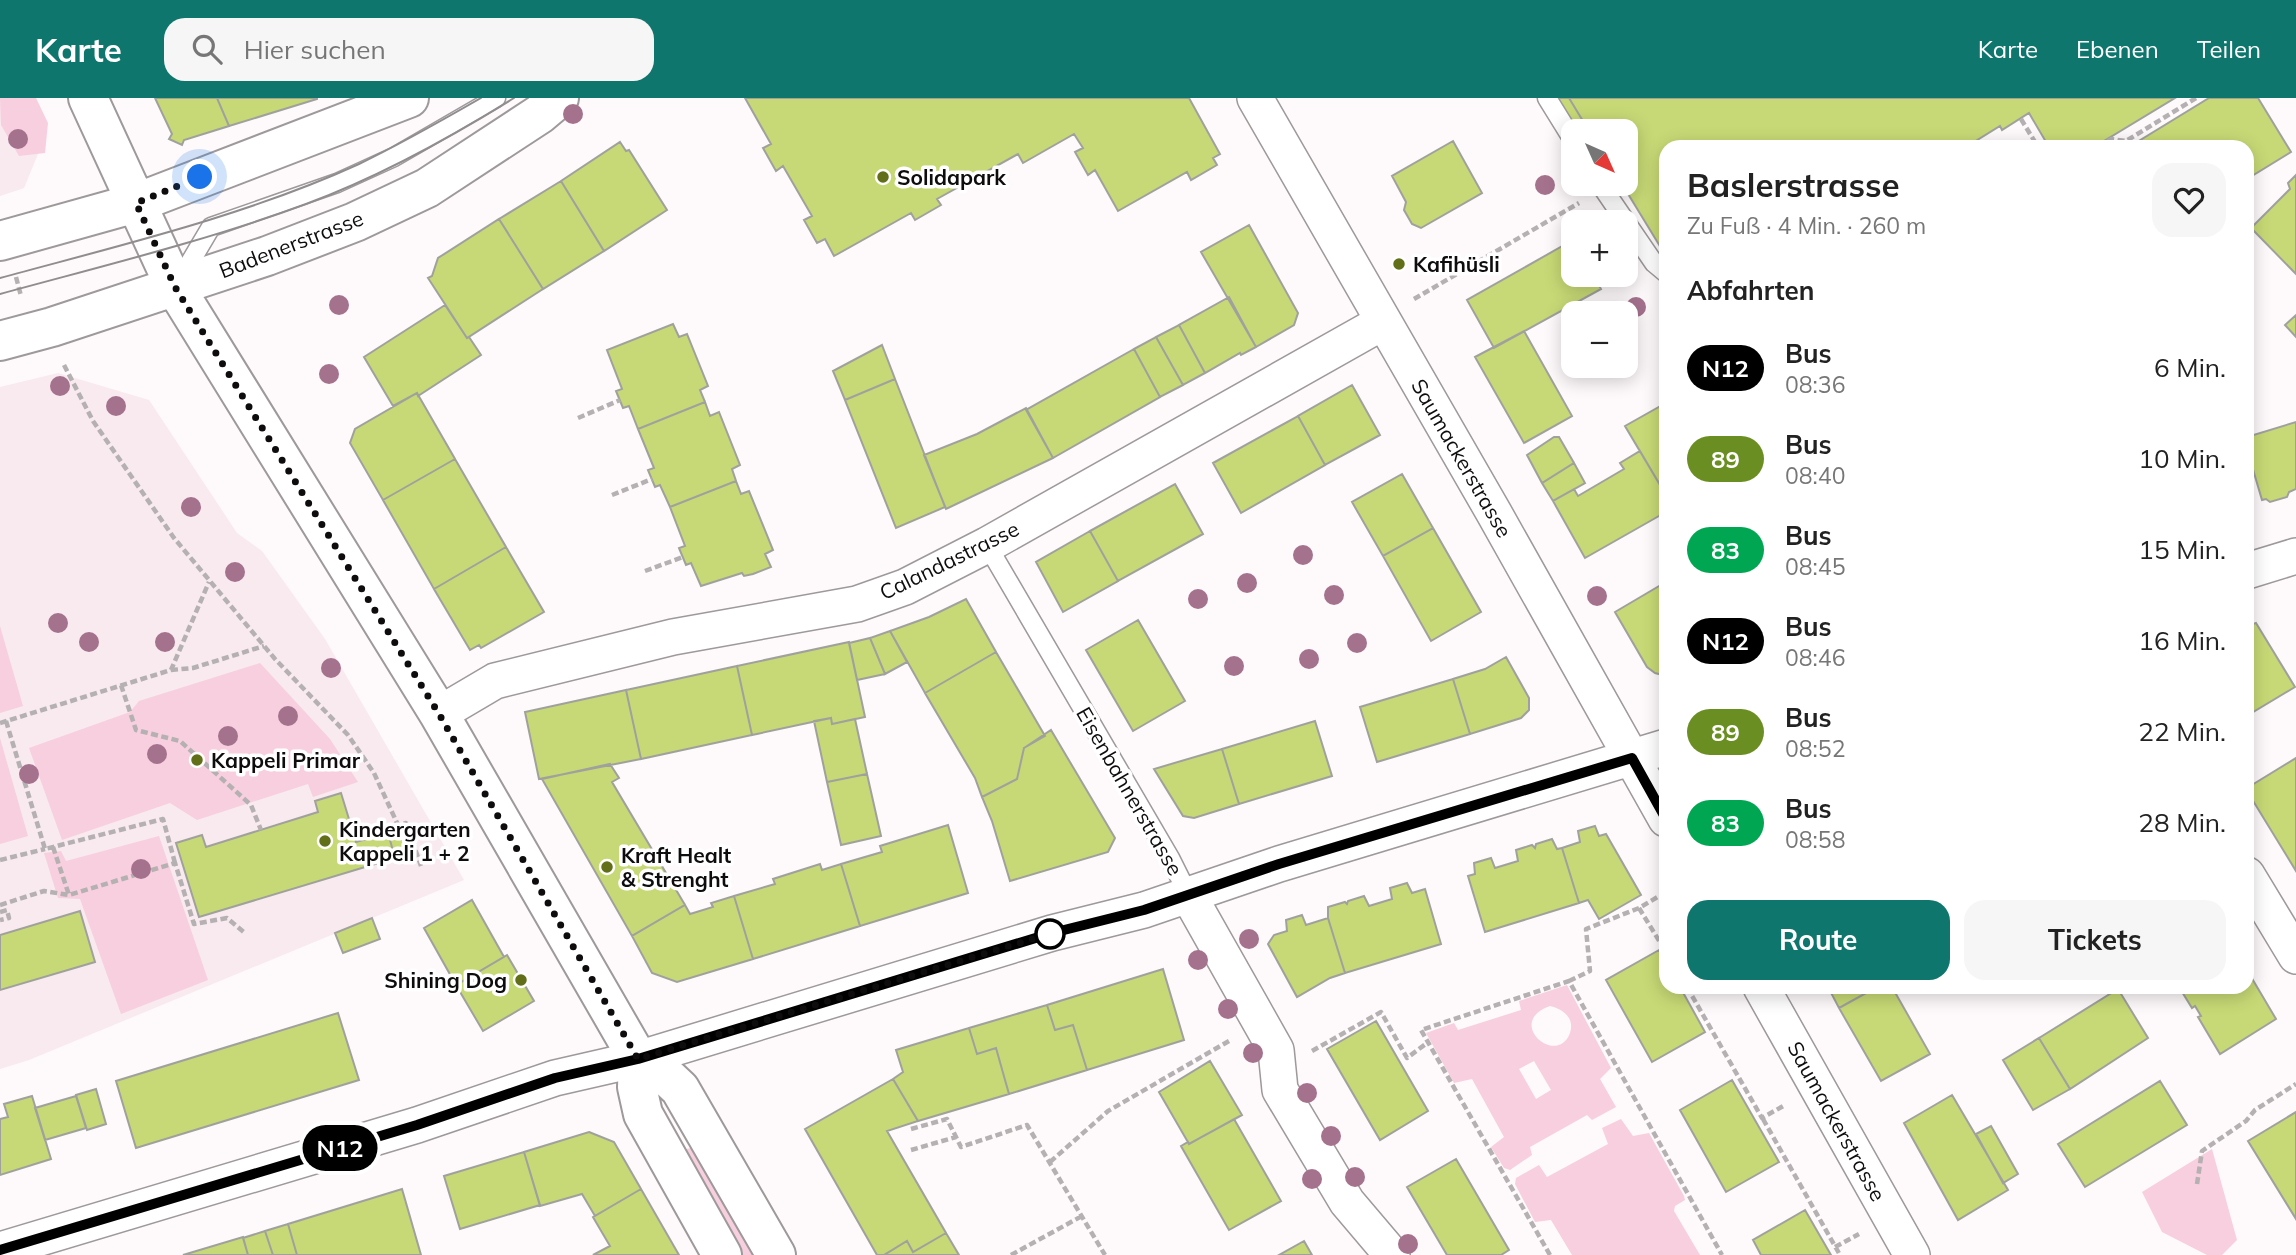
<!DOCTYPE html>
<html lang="de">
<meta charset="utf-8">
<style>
:root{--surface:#fff;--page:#f6f6f6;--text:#222;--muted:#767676;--accent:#0f766e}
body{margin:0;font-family:Mulish,sans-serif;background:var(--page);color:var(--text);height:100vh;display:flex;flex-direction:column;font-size:26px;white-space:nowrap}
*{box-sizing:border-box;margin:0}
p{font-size:23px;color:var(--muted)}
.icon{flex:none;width:38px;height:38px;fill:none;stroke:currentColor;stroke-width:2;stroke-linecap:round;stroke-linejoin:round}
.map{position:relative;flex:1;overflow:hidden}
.drawer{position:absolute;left:1659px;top:42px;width:595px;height:854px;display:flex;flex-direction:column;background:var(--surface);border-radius:21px;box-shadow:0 4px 18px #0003}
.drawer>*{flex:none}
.badge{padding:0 14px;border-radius:23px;font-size:24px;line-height:46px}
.needle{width:46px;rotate:135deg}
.tools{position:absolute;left:1561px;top:21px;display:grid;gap:14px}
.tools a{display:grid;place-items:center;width:77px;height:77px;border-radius:14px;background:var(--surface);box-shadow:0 4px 18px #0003;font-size:35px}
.you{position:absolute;width:35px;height:35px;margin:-18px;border:5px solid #fff;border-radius:50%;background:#1a73e8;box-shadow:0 0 0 10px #1a73e833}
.map>.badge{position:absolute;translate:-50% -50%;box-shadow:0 0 0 4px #fff}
h2{padding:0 28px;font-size:26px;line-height:63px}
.round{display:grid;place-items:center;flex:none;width:74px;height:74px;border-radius:21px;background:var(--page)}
.head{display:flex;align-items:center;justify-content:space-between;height:119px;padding:0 28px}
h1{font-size:33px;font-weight:700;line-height:52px}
.action{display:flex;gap:14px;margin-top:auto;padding:14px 28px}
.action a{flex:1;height:80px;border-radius:21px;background:var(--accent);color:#fff;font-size:28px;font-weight:700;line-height:80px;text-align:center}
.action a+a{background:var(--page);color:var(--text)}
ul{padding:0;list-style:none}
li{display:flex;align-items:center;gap:21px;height:91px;padding:0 28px}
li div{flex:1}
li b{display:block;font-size:26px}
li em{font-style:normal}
li .badge{min-width:77px;font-weight:700;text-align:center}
header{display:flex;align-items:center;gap:42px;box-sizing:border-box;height:98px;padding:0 35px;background:var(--accent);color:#fff}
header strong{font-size:33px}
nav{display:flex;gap:38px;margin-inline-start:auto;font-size:24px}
.search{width:490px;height:63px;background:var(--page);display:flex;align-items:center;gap:18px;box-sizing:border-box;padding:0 24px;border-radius:21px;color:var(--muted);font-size:26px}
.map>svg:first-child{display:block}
.built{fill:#f8eaef}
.green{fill:#f7cfde;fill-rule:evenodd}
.building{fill:#c7d976;stroke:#a0a19d;stroke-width:2}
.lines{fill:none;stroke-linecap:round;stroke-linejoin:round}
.service-casing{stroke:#9e999a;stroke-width:21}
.minor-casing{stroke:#9e999a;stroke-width:38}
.tertiary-casing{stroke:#9e999a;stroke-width:42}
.path{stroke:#b5b0b1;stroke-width:4.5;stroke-dasharray:7 3.5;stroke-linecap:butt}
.service{stroke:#fff;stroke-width:18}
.minor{stroke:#fff;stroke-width:35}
.tertiary{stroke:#fff;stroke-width:38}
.tram{stroke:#918d8e;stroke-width:2}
.tree{fill:#a5728e}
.line-casing{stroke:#fff;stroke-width:16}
.line{stroke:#000;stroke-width:10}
.walk{stroke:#0e0c0d;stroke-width:7;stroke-dasharray:0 12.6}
.poi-dot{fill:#626e18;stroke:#fff;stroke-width:2.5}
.stop-dot{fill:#fff;stroke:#000;stroke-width:3.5}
.labels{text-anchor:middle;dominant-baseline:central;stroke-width:7;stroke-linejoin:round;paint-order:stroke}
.poi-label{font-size:21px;font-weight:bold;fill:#0e0c0d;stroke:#fff;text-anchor:start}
.street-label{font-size:21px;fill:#0e0c0d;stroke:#fff}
</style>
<header>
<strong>Karte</strong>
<div class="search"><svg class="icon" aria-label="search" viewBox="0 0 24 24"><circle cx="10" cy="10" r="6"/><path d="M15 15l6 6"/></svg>Hier suchen</div>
<nav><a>Karte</a><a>Ebenen</a><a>Teilen</a></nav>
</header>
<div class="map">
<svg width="2296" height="1157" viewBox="0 0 2296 1157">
<rect width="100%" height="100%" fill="#fef9fa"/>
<path class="built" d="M0,0L40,51L24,90L0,98Z
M58,275L149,302L237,435L262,453L325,541L464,782L29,962L0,971V289Z"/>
<path class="green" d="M0,0H36L48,25L45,55L19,58L1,27Z
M0,528L23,608L0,615Z
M260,565L330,641L358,684L313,699L308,686L197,722L170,705L62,742L29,650L130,614L139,603Z
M0,640L28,738L0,746Z
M159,738L208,882L121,916L80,801L58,800L44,755L61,753L66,763Z
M1567,887L1611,970L1600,981L1616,1009L1592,1022L1587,1017L1530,1049L1532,1057L1510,1072L1504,1070L1491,1049L1504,1039L1472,981L1454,985L1426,935L1454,925L1458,932L1521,912L1519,903ZM1550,908C1563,911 1575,920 1570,935C1557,970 1504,924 1550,908ZM1534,963L1551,992L1536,1001L1519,971Z
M1621,1021L1633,1038L1649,1035L1684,1098L1685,1102L1675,1108L1674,1113L1700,1157H1572L1551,1122L1535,1124L1515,1086L1516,1080L1539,1067L1547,1079L1608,1046L1602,1030Z
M694,1049L755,1157H743L683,1052Z
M2212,1051L2237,1142L2222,1157H2207L2162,1134L2142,1094Z"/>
<path class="building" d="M155,0H217L229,28L184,42L182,47L169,41L172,36Z
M217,0H317V1L229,28Z
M745,0H1189L1220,56L1213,60L1217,67L1191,82L1187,74L1118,113L1095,72L1088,77L1075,54L1083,50L1074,36L1023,65L1018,56L937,101L941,107L915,122L911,115L834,158L825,141L817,145L804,122L812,118L783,68L776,73L763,50L771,46Z
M1554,0H1569L1589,33H1574Z
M1569,0H2175L2094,49H2049L2029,15L2002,32L2000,28L1966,49H1666V59L1663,61L1666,66V147L1661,150L1622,86H1626V33H1589Z
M2209,0H2258L2291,54L2247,81V49H2129Z
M1453,43L1482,95L1421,130L1412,126L1404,112L1406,104L1392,78Z
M620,44L626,53L629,52L667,112L604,153L561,83Z
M2296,77V176L2251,130L2290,91L2288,85Z
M561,83L604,153L543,191L499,121Z
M499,121L543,191L467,240L428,180L432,178L438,160Z
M1249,127L1298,215L1294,227L1256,249L1201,154Z
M1573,142V177H1593L1601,191L1494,250L1467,202Z
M1229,199L1256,249L1241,257L1240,255L1205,275L1179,227Z
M445,207L467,240L469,239L481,257L418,298L417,295L393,308L364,259Z
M2296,217V239L2285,227Z
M673,226L679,239L687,236L708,288L700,292L705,304L638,331L629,308L623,310L616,293L622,291L607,252Z
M1179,227L1205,275L1183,287L1156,239Z
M1524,233L1572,318L1524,345L1475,259Z
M1156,239L1183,287L1160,299L1134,251Z
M882,247L895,281L845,302L833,273Z
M1134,251L1160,299L1053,360L1026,312Z
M895,281L945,409L896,430L845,302Z
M1352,287L1380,337L1325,367L1298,318Z
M417,295L455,361L383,402L350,345L355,331Z
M705,304L710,318L719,314L740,367L732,371L736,383L670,409L660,387L655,389L648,372L654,370L638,331Z
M1666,305V397L1625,328Z
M1026,310L1053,360L946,411L924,357L977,336Z
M1298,318L1325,367L1241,415L1213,365Z
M2296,324V391L2289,394L2287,399L2270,404L2266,401L2262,402L2247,351V339Z
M1554,339H1559L1574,365L1542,385L1527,357Z
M1640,353L1666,397V414L1585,460L1553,403L1574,391L1578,398L1624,371L1620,365Z
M455,361L506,449L434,491L383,402Z
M1574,365L1585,385L1553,403L1542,385Z
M1402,376L1433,430L1383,458L1352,404Z
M736,383L741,396L749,393L773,452L765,456L771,469L753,476L744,478L742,475L701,488L691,465L686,467L679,450L685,448L670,409Z
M1175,386L1203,436L1118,483L1090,433Z
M1433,430L1481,514L1431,543L1383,458Z
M1090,433L1118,483L1063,514L1036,464Z
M506,449L544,514L481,550L479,547L470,552L434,491Z
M1666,484V578L1655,575L1647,569L1615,514Z
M966,501L996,554L925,595L890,533L929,519Z
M1138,522L1185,603L1133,633L1086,552Z
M2256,525L2295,589L2250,616L2247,621V528Z
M890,533L907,564L885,576L870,540Z
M870,540L885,576L857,582L849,545Z
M849,544L865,619L832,626L831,620L752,637L737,568Z
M996,554L1045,638L1024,650L1017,681L982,699L975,680L925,595Z
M1506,559L1529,600V612L1521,620L1470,636L1453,581L1485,571Z
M737,568L752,637L641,661L626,592Z
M1453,581L1470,636L1377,664L1360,609Z
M626,592L641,661L539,681L525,614Z
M831,620L832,626L855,621L867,676L827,684L814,623Z
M1315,623L1332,678L1239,706L1222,651Z
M1051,632L1115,740L1108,754L1010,783L992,723L982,699L1017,681L1024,650Z
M1222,651L1239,706L1194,720L1183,718L1154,671Z
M2296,660V773L2247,693V690Z
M610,666L619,680L612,684L685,807L632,838L542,681Z
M867,676L881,738L841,747L827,684Z
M341,695L356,744L388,735L395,760L199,819L176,745L202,737L206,749L318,714L315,703Z
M948,727L968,795L860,828L841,766L882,754L880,748Z
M1595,728L1599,738L1606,736L1641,797L1599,821L1588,802L1579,805L1562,750L1580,744L1578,733Z
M404,730L412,755L395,760L388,735Z
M1552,741L1557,751L1562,750L1579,805L1485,834L1468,778L1475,776L1474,765L1491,760L1495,770L1518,763L1516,752L1532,747L1535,750L1536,746Z
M820,766L822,772L841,766L860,828L753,861L734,798L775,786L773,781Z
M1407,785L1412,795L1425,791L1441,846L1345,875L1328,820V809L1345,804L1347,806L1348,803L1364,798L1369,808L1392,801L1390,790Z
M734,798L753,861L677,884L652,875L632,838L685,807L690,816L713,809L711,805Z
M472,802L504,859L456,887L424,830Z
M80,813L95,864L0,892V837Z
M1302,817L1306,827L1328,820L1345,875L1330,880L1297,899L1268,846L1274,837L1287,833L1286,822Z
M372,820L380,841L343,855L335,835Z
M1659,852L1666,865V889H1680L1705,934L1652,964L1606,882Z
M507,857L534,903L483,933L456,887Z
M1163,871L1184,942L1087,972L1073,927L1055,932L1047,907Z
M2247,872L2276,921L2220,956L2198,919L2201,918L2195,908L2192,910L2179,889H2247Z
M1828,889H1877L1839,910Z
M1877,889H1892L1930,956L1881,983L1839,910Z
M2118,891L2148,940L2070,991L2039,940Z
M1047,907L1055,932L1073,927L1087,972L1009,996L996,950L977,956L969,930Z
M338,915L359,982L136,1050L116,983Z
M1376,923L1428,1013L1380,1042L1327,951Z
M969,930L977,956L996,950L1009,996L918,1023L893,981L903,974L896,952Z
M2039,940L2070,991L2033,1012L2003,962Z
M1210,963L1242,1017L1189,1046L1159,994Z
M893,981L918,1023L887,1033L946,1135L913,1154L907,1143L884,1157H877L805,1031Z
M1732,982L1779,1064L1726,1094L1680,1012Z
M2160,983L2187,1027L2085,1089L2058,1046Z
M96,991L106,1026L87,1032L76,997Z
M1952,997L2008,1092L1958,1122L1904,1025Z
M32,998L51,1061L0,1077V1021L8,1019L4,1006Z
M76,998L86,1030L45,1042L35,1010Z
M2296,1014V1121L2248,1043Z
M1234,1021L1281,1103L1229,1132L1181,1048L1188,1044L1189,1046Z
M1991,1028L2018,1076L2003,1085L1976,1036Z
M589,1034L614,1044L641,1091L595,1118L582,1096L540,1108L524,1054Z
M524,1054L540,1107L460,1131L444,1078Z
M1456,1061L1509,1152L1501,1157H1447L1407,1089Z
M402,1091L421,1157H297L288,1126Z
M641,1091L679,1157H593L610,1148L593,1119Z
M1805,1112L1831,1157H1761L1753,1142Z
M288,1126L297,1157H273L265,1133Z
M265,1133L273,1157H248L243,1140Z
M946,1135L959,1157H884L907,1143L913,1154Z
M243,1139L248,1157H183Z
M1304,1143L1312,1157H1279Z"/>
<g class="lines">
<defs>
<path id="service" d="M1547,0L1573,42
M1600,86L1654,165L1666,175
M179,183L211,129L337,85L394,59L496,0
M987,447L1170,760L1189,798"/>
<path id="minor" d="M1255,0L1494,415L1666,721
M2247,473L2296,458
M439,616L495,583L673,539L857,506L905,489L987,447L1383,224
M2247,777L2296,858
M1189,798L1276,952L1280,992L1347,1104L1392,1157
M1761,889L1912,1157
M0,1152L417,1027L555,980L638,961L1052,835L1144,812L1279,766L1666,649"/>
<path id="tertiary" d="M88,0L175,189L439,616L638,961L637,989L643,1016L722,1157
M0,143L136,105L409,0
M0,243L52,229L267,158L355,124L427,90L540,16L559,0
M638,961L663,975L680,991L776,1157"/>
</defs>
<use href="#service" class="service-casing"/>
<use href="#minor" class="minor-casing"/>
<use href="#tertiary" class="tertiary-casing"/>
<path class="path" d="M2021,21L2038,49
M2099,49L2111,41L2126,43L2196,0
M16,179L21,198
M1414,201L1579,105
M64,267L93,323L174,440L275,561L348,637L374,675L398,727L406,725L421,768
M578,320L620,302
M612,397L652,381
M645,473L683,459
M171,572L193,570L264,548
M121,587L136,632L180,643L251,707L261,732
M6,623L45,751L163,721L175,765
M0,625L171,572L209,484
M53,749L69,797
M0,762L45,751
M0,807L44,793L69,797L175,765L194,826L227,820L245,835
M1639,810L1666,854
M0,814L7,812L9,820L0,822
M1569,883L1590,873L1586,831L1639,810L1666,794
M1687,889L1762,1020L1785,1007
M1312,953L1381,914L1407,960L1427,945
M1763,1021L1840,1157
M911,1031L947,1021L961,1049L1027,1027L1105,1157
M911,1052L956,1039
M1050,1064L1108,1013L1229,943
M2197,1086L2202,1053L2246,1023L2255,1012L2296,986
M1835,1149L1859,1136
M1011,1157L1082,1118
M1550,1157L1421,932L1569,883L1722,1157"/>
<use href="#service" class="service"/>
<use href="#minor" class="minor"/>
<use href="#tertiary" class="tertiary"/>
<path class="tram" d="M0,180C121,147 245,118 359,66C401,46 441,23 481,0
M0,196C102,168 206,143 306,106C379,79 448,41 514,0"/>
</g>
<g class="tree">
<circle cx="573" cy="16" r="10"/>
<circle cx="18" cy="41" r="10"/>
<circle cx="1545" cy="87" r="10"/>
<circle cx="339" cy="207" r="10"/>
<circle cx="1636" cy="209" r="10"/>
<circle cx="329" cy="276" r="10"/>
<circle cx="60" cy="288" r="10"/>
<circle cx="116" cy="308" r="10"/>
<circle cx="191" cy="409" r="10"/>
<circle cx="1303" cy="457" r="10"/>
<circle cx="235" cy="474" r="10"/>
<circle cx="1247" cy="485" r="10"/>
<circle cx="1334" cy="497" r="10"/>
<circle cx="1597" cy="498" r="10"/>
<circle cx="1198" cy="501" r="10"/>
<circle cx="58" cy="525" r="10"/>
<circle cx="89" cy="544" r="10"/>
<circle cx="165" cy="544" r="10"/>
<circle cx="1357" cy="545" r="10"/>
<circle cx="1309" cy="561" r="10"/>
<circle cx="1234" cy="568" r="10"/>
<circle cx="331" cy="570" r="10"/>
<circle cx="288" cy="618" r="10"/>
<circle cx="228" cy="638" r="10"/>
<circle cx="157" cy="656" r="10"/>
<circle cx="29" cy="676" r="10"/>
<circle cx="141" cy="771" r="10"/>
<circle cx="1249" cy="841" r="10"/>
<circle cx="1198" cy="862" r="10"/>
<circle cx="1228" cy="911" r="10"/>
<circle cx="1253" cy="955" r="10"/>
<circle cx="1307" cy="995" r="10"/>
<circle cx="1331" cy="1038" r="10"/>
<circle cx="1355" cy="1079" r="10"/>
<circle cx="1312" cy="1081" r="10"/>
<circle cx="1408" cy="1146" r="10"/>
</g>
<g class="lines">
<defs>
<path id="line" d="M0,1152L417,1027L555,980L638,961L1052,835L1144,812L1279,766L1632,660L1666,721"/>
</defs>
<use href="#line" class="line-casing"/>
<use href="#line" class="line"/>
<path class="walk" d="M200,79L136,105L175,189L439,616L638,961L1052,835L1050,836"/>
</g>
<g class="poi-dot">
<circle cx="883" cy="79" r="7"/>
<circle cx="1399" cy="166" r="7"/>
<circle cx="197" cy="662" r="7"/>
<circle cx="325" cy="743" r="7"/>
<circle cx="607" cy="769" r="7"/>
<circle cx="521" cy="882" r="7"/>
</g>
<circle class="stop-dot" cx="1050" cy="836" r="14"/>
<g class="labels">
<g class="poi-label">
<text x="897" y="79">Solidapark</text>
<text x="1413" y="166">Kafihüsli</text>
<text x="211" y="662">Kappeli Primar</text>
<text x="339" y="731">Kindergarten<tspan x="339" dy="24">Kappeli 1 + 2</tspan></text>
<text x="621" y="757">Kraft Healt<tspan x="621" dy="24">&amp; Strenght</tspan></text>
<text x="507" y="882" text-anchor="end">Shining Dog</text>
</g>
<g class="street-label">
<text transform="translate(291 146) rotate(-21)">Badenerstrasse</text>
<text transform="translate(1462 360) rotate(60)">Saumackerstrasse</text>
<text transform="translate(949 462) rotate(-26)">Calandastrasse</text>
<text transform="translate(1130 693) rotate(60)">Eisenbahnerstrasse</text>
<text transform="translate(1837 1023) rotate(61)">Saumackerstrasse</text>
</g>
</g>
</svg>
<div class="tools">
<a><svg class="needle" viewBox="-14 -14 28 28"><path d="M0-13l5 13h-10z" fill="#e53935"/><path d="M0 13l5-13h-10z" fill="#767676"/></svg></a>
<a>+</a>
<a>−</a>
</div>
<div class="you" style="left:200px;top:79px"></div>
<b class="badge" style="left:340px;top:1050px;background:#000;color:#fff">N12</b>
<section class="drawer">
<div class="head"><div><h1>Baslerstrasse</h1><p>Zu Fuß · 4 Min. · 260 m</p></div><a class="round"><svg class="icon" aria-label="heart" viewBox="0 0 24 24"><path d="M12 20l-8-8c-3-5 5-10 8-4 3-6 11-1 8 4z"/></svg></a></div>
<h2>Abfahrten</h2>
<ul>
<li><span class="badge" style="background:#000;color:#fff">N12</span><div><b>Bus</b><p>08:36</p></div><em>6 Min.</em></li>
<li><span class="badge" style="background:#6b8e23;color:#fff">89</span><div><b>Bus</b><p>08:40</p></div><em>10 Min.</em></li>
<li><span class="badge" style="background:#00a651;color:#fff">83</span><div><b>Bus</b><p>08:45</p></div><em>15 Min.</em></li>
<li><span class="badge" style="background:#000;color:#fff">N12</span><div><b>Bus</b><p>08:46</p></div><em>16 Min.</em></li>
<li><span class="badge" style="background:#6b8e23;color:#fff">89</span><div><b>Bus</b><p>08:52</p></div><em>22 Min.</em></li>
<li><span class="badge" style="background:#00a651;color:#fff">83</span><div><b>Bus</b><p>08:58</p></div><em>28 Min.</em></li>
</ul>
<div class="action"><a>Route</a><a>Tickets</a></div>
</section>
</div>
